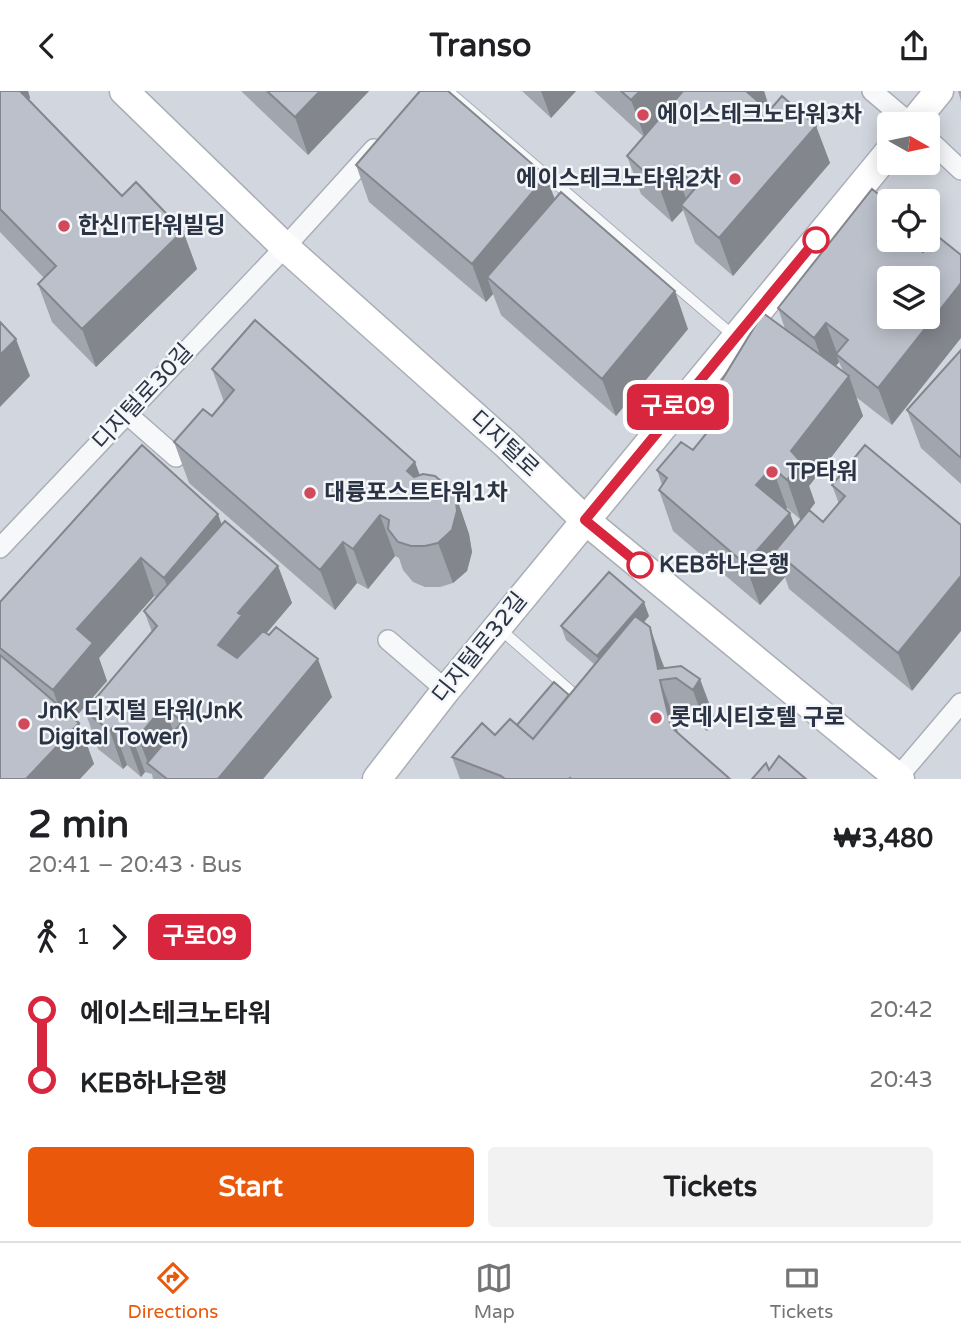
<!DOCTYPE html>
<meta charset="utf-8">
<style>
:root{--surface:#fff;--page:#f2f2f2;--text:#202124;--muted:#757577;--line:#e0e0e0;--accent:#ea580c}
body{margin:0;font-family:"Varela Round","Noto Sans KR",sans-serif;background:var(--page);color:var(--text);height:100vh;display:flex;flex-direction:column;font-size:26px;white-space:nowrap}
*{box-sizing:border-box;margin:0}
p{font-size:23px;color:var(--muted)}
.icon{flex:none;width:38px;height:38px;fill:none;stroke:currentColor;stroke-width:2;stroke-linecap:round;stroke-linejoin:round}
.map{position:relative;height:688px;overflow:hidden}
.panel{display:flex;flex-direction:column;background:var(--surface);flex:1}
.panel>*{flex:none}
.badge{padding:0 14px;border-radius:10px;font-size:24px;line-height:46px}
.needle{width:46px;rotate:99deg}
.controls{position:absolute;left:877px;top:21px;display:grid;gap:14px}
.controls a{display:grid;place-items:center;width:63px;height:63px;border-radius:7px;background:var(--surface);box-shadow:0 4px 18px #0003;font-size:35px}
.map>.badge{position:absolute;translate:-50% -50%;box-shadow:0 0 0 4px #fff}
.legs{display:flex;align-items:center;gap:10px;height:77px;padding:0 28px;font-size:23px}
.legs p{margin-inline-start:auto}
.headline{display:flex;align-items:center;justify-content:space-between;height:119px;padding:0 28px}
h1{font-size:38px;font-weight:700;line-height:52px}
.button{display:flex;gap:14px;margin-top:auto;padding:14px 28px}
.button a{flex:1;height:80px;border-radius:7px;background:var(--accent);color:#fff;font-size:28px;font-weight:700;line-height:80px;text-align:center}
.button a+a{background:var(--page);color:var(--text)}
ul{padding:0 28px;list-style:none}
li{display:flex;align-items:center;gap:24px;height:70px;font-size:26px}
li i{display:grid;place-items:center;width:10px;height:100%;margin:0 9px;background:currentColor}
li i::after{content:'';width:18px;height:18px;margin:-9px;border:5px solid;border-radius:50%;background:var(--surface)}
li p{margin-inline-start:auto}
li:first-child i{background:linear-gradient(#0000 50%,currentColor 0)}
li:last-child i{background:linear-gradient(currentColor 50%,#0000 0)}
header{display:flex;justify-content:space-between;align-items:center;height:91px;padding:0 28px;background:var(--surface);font-size:32px;font-weight:700}
.dock{display:flex;justify-content:space-around;align-items:center;height:98px;border-top:2px solid var(--line);background:var(--surface);font-size:19px;color:var(--muted)}
.dock a{display:grid;justify-items:center;gap:4px}
.dock .selected{color:var(--accent)}
.map>svg:first-child{display:block}
.built{fill:#d2d6de;fill-rule:evenodd}
.lines{fill:none;stroke-linecap:round;stroke-linejoin:round}
.lane-casing{stroke:#a9aeb7;stroke-width:12}
.street-casing{stroke:#a9aeb7;stroke-width:22}
.secondary-casing{stroke:#a9aeb7;stroke-width:31}
.lane{stroke:#f7f8fa;stroke-width:10}
.street{stroke:#f7f8fa;stroke-width:19}
.secondary{stroke:#fff;stroke-width:28}
.wall{fill:#a1a5ae;fill-rule:evenodd}
.shaded-wall{fill:#83868d}
.building{fill:#bbc0ca;stroke:#83868d;stroke-width:2;fill-rule:evenodd}
.line-1-casing{stroke:#fff;stroke-width:16}
.line-1{stroke:#d7263d;stroke-width:10}
.poi-dot{fill:#d1495b;stroke:#f4f6f9;stroke-width:2.5}
.stop-1-dot{fill:#fff;stroke:#d7263d;stroke-width:3.5}
.labels{text-anchor:middle;dominant-baseline:central;stroke-width:5;stroke-linejoin:round;paint-order:stroke}
.poi-label{font-size:23px;font-weight:bold;fill:#2b3445;stroke:#f4f6f9;text-anchor:start}
.street-label{font-size:23px;fill:#2b3445;stroke:#f4f6f9}
.stop-label{font-size:23px;font-weight:bold;fill:#2b3445;stroke:#f4f6f9;text-anchor:start}
</style>
<header><svg class="icon" aria-label="back" viewBox="0 0 24 24"><path d="M15 5l-7 7 7 7"/></svg>Transo<svg class="icon" aria-label="share" viewBox="0 0 24 24"><path d="M12 15V3M7 8l5-5 5 5M5 13v7h14v-7"/></svg></header>
<div class="map">
<svg width="961" height="688" viewBox="0 0 961 688">
<rect width="100%" height="100%" fill="#e4e7ec"/>
<path class="built" d="M0,0H961V688H0ZM889,33H928V72H889ZM889,110H928V149H889ZM889,187H928V226H889Z"/>
<g class="lines">
<defs>
<path id="lane" d="M448,0L735,246
M500,538L581,609"/>
<path id="street" d="M872,0L911,33
M928,48L961,79
M127,323L176,366
M0,457L285,156L374,58
M388,549L446,599
M898,686L961,612"/>
<path id="secondary" d="M124,0L285,156L507,354L585,429L900,688
M912,33L939,0
M377,688L446,599L889,61"/>
</defs>
<use href="#lane" class="lane-casing"/>
<use href="#street" class="street-casing"/>
<use href="#secondary" class="secondary-casing"/>
<use href="#lane" class="lane"/>
<use href="#street" class="street"/>
<use href="#secondary" class="secondary"/>
</g>
<path class="wall" d="M0,0H28L30,7L29,9L122,105L183,140L197,178L96,276L52,231L38,193L44,187L0,141Z
M241,0H369L308,64Z
M522,0H576L551,27Z
M594,0H764L769,16L767,18L769,20L816,35L830,72L733,185L695,152L683,119L672,131L641,103L627,65L644,46Z
M958,0H961V10Z
M356,74L546,85L555,108L688,238L616,325L501,224L493,203L486,211L369,111Z
M872,98L892,334L856,306L863,325L809,395L815,412L809,420L823,431L839,413L832,394L865,354L912,600L789,498L785,486L760,514L673,440L659,399L662,394L657,379L693,359L710,338L700,310L785,238L778,217ZM839,271L843,280L836,275ZM787,417L801,429L795,437L785,419Z
M961,259V393L921,357L907,319Z
M212,278L455,402L469,443L472,461L467,480L453,492L440,496H425L413,491L403,479L399,467L395,465L368,498L357,492L335,519L189,392L174,351L212,325L224,311Z
M222,433L278,475L292,512L266,542L332,606L263,688H153L152,683L145,681L141,686L127,674L123,678L98,658L85,620L152,541L144,520L156,506L154,505L99,567L107,590L74,628L79,632L94,673L0,688V511Z
M649,525L644,531L665,577L681,575L715,628L707,640L691,627L675,630L678,642L730,688H460L452,666L495,644L517,634L569,604L594,573L566,549L561,535Z"/>
<path class="shaded-wall" d="M10,0H28L30,7L17,20Z
M320,0H369L308,64L295,26Z
M541,0H576L551,27Z
M640,0H688L645,47L631,9Z
M742,0H764L769,16L755,33Z
M816,35L830,72L733,185L719,147Z
M674,75L688,113L681,114L683,119L672,131L658,93Z
M546,85L560,123L487,186L493,203L486,211L472,173Z
M183,140L197,178L96,276L82,238Z
M900,149H915L921,164Z
M961,192V247L892,334L878,297Z
M675,200L688,238L616,325L602,288Z
M826,232L838,265L836,263L839,271L828,285L814,247Z
M16,248L30,285L0,316V264Z
M849,285L863,325L809,395L815,412L801,430L787,389L791,360Z
M415,371L430,412L407,380Z
M772,376L787,417L770,435L756,394Z
M455,402L469,443L472,461L467,480L453,492L438,452Z
M790,422L804,463L775,460L785,486L760,514L745,473Z
M218,423L231,460L178,525L164,487Z
M380,424L395,465L368,498L353,458Z
M343,451L357,492L335,519L320,479Z
M141,467L154,505L99,567L107,590L66,637L53,599L77,538Z
M278,475L292,512L254,557L232,592L218,554L238,522Z
M961,485V540L912,600L898,562Z
M644,511L649,525L602,580L597,565Z
M650,536L664,577L658,578Z
M318,568L332,606L263,688H218Z
M700,588L715,628L707,640L693,599Z
M660,589L675,630L686,677L671,636Z
M164,615L178,653L148,672L138,646Z
M79,632L94,673L80,688H26Z
M113,636L127,674L123,678L110,640Z
M131,643L145,681L141,686L127,649Z"/>
<path class="building" d="M0,0H20L122,105L136,91L183,140L82,238L38,193L56,175L0,118Z
M267,0H320L295,26Z
M420,0H448L546,85L472,173L356,74Z
M621,0H640L631,9Z
M683,0H746L769,20L782,5L816,35L719,147L681,114L697,95L674,75L658,93L627,65Z
M872,98L889,112V149H908L923,161L936,144L961,164V192L878,297L836,263L848,249L826,232L814,247L778,217ZM889,187H928V226H889Z
M561,101L675,200L602,288L487,186Z
M763,222L849,285L791,360L801,371L787,389L772,376L756,394L790,422L745,473L659,399L667,387L657,379L681,351L693,359L718,328L700,310L722,289Z
M255,229L415,371L407,380L414,386L423,383L435,385L455,402L457,420L452,439L438,452L425,455H411L398,451L388,438L389,429L380,424L353,458L343,451L320,479L174,351L203,318L212,325L234,299L212,278Z
M0,231L16,248L0,264Z
M961,259V367L907,319Z
M142,354L218,423L164,487L141,467L77,538L93,552L53,599L0,557V511Z
M865,354L961,434V485L898,562L775,460L809,419L823,431L845,405L832,394Z
M225,430L278,475L238,522L242,524L218,554L237,567L263,540L269,544L276,536L318,568L218,688H167L147,672L182,631L164,615L138,646L131,643L127,649L113,636L110,640L85,620L157,535L144,520Z
M609,481L644,511L597,565L561,535Z
M635,525L650,536L658,578L681,575L700,588L693,599L676,587L660,589L671,636L730,688H571L570,687L569,688H505L501,685L452,666L482,632L495,644L510,628L533,648Z
M0,564L79,632L26,688H0Z
M554,591L569,604L533,648L517,634Z
M779,665L806,688H752L766,672L769,679Z"/>
<g class="lines">
<defs>
<path id="line-1" d="M640,474L585,429L816,149"/>
</defs>
<use href="#line-1" class="line-1-casing"/>
<use href="#line-1" class="line-1"/>
</g>
<g class="poi-dot">
<circle cx="643" cy="24" r="7"/>
<circle cx="735" cy="88" r="7"/>
<circle cx="64" cy="135" r="7"/>
<circle cx="772" cy="381" r="7"/>
<circle cx="310" cy="402" r="7"/>
<circle cx="656" cy="627" r="7"/>
<circle cx="24" cy="633" r="7"/>
</g>
<g class="stop-1-dot">
<circle cx="816" cy="149" r="12"/>
<circle cx="640" cy="474" r="12"/>
</g>
<g class="labels">
<g class="poi-label">
<text x="657" y="24">에이스테크노타워3차</text>
<text x="721" y="88" text-anchor="end">에이스테크노타워2차</text>
<text x="78" y="135">한신IT타워빌딩</text>
<text x="786" y="381">TP타워</text>
<text x="324" y="402">대륭포스트타워1차</text>
<text x="38" y="620">JnK 디지털 타워(JnK<tspan x="38" dy="26">Digital Tower)</tspan></text>
<text x="670" y="627">롯데시티호텔 구로</text>
</g>
<g class="street-label">
<text transform="translate(143 306) rotate(-47)">디지털로30길</text>
<text transform="translate(504 353) rotate(43)">디지털로</text>
<text transform="translate(480 557) rotate(-51)">디지털로32길</text>
</g>
<g class="stop-label">
<text x="659" y="474">KEB하나은행</text>
</g>
</g>
</svg>
<div class="controls">
<a><svg class="needle" viewBox="-14 -14 28 28"><path d="M0-13l5 13h-10z" fill="#e53935"/><path d="M0 13l5-13h-10z" fill="#757577"/></svg></a>
<a><svg class="icon" aria-label="locate" viewBox="0 0 24 24"><circle cx="12" cy="12" r="6"/><path d="M12 2v4M12 18v4M2 12h4M18 12h4"/></svg></a>
<a><svg class="icon" aria-label="layers" viewBox="0 0 24 24"><path d="M12 4l9 5-9 5-9-5zM3 14l9 5 9-5"/></svg></a>
</div>
<b class="badge" style="left:678px;top:316px;background:#d7263d;color:#fff">구로09</b>
</div>
<section class="panel">
<div class="headline"><div><h1>2 min</h1><p>20:41 – 20:43 · Bus</p></div><b>₩3,480</b></div>
<div class="legs"><svg class="icon" aria-label="walk" viewBox="0 0 24 24"><circle cx="13" cy="4" r="2"/><path d="M13 8l-2 6 4 7M11 14l-3 7M7 12l3-4h3l4 4"/></svg>1<svg class="icon" aria-label="forward" viewBox="0 0 24 24"><path d="M9 5l7 7-7 7"/></svg><b class="badge" style="background:#d7263d;color:#fff">구로09</b></div>
<ul>
<li><i style="color:#d7263d"></i><b>에이스테크노타워</b><p>20:42</p></li>
<li><i style="color:#d7263d"></i><b>KEB하나은행</b><p>20:43</p></li>
</ul>
<div class="button"><a>Start</a><a>Tickets</a></div>
</section>
<nav class="dock">
<a class="selected"><svg class="icon" aria-label="directions" viewBox="0 0 24 24"><path d="M12 3l9 9-9 9-9-9zM9 14v-3h6M13 9l2 2-2 2"/></svg>Directions</a>
<a><svg class="icon" aria-label="map" viewBox="0 0 24 24"><path d="M3 6l6-2 6 2 6-2v14l-6 2-6-2-6 2zM9 4v14M15 6v14"/></svg>Map</a>
<a><svg class="icon" aria-label="tickets" viewBox="0 0 24 24"><path d="M3 7h18v10H3zM15 7v10"/></svg>Tickets</a>
</nav>
